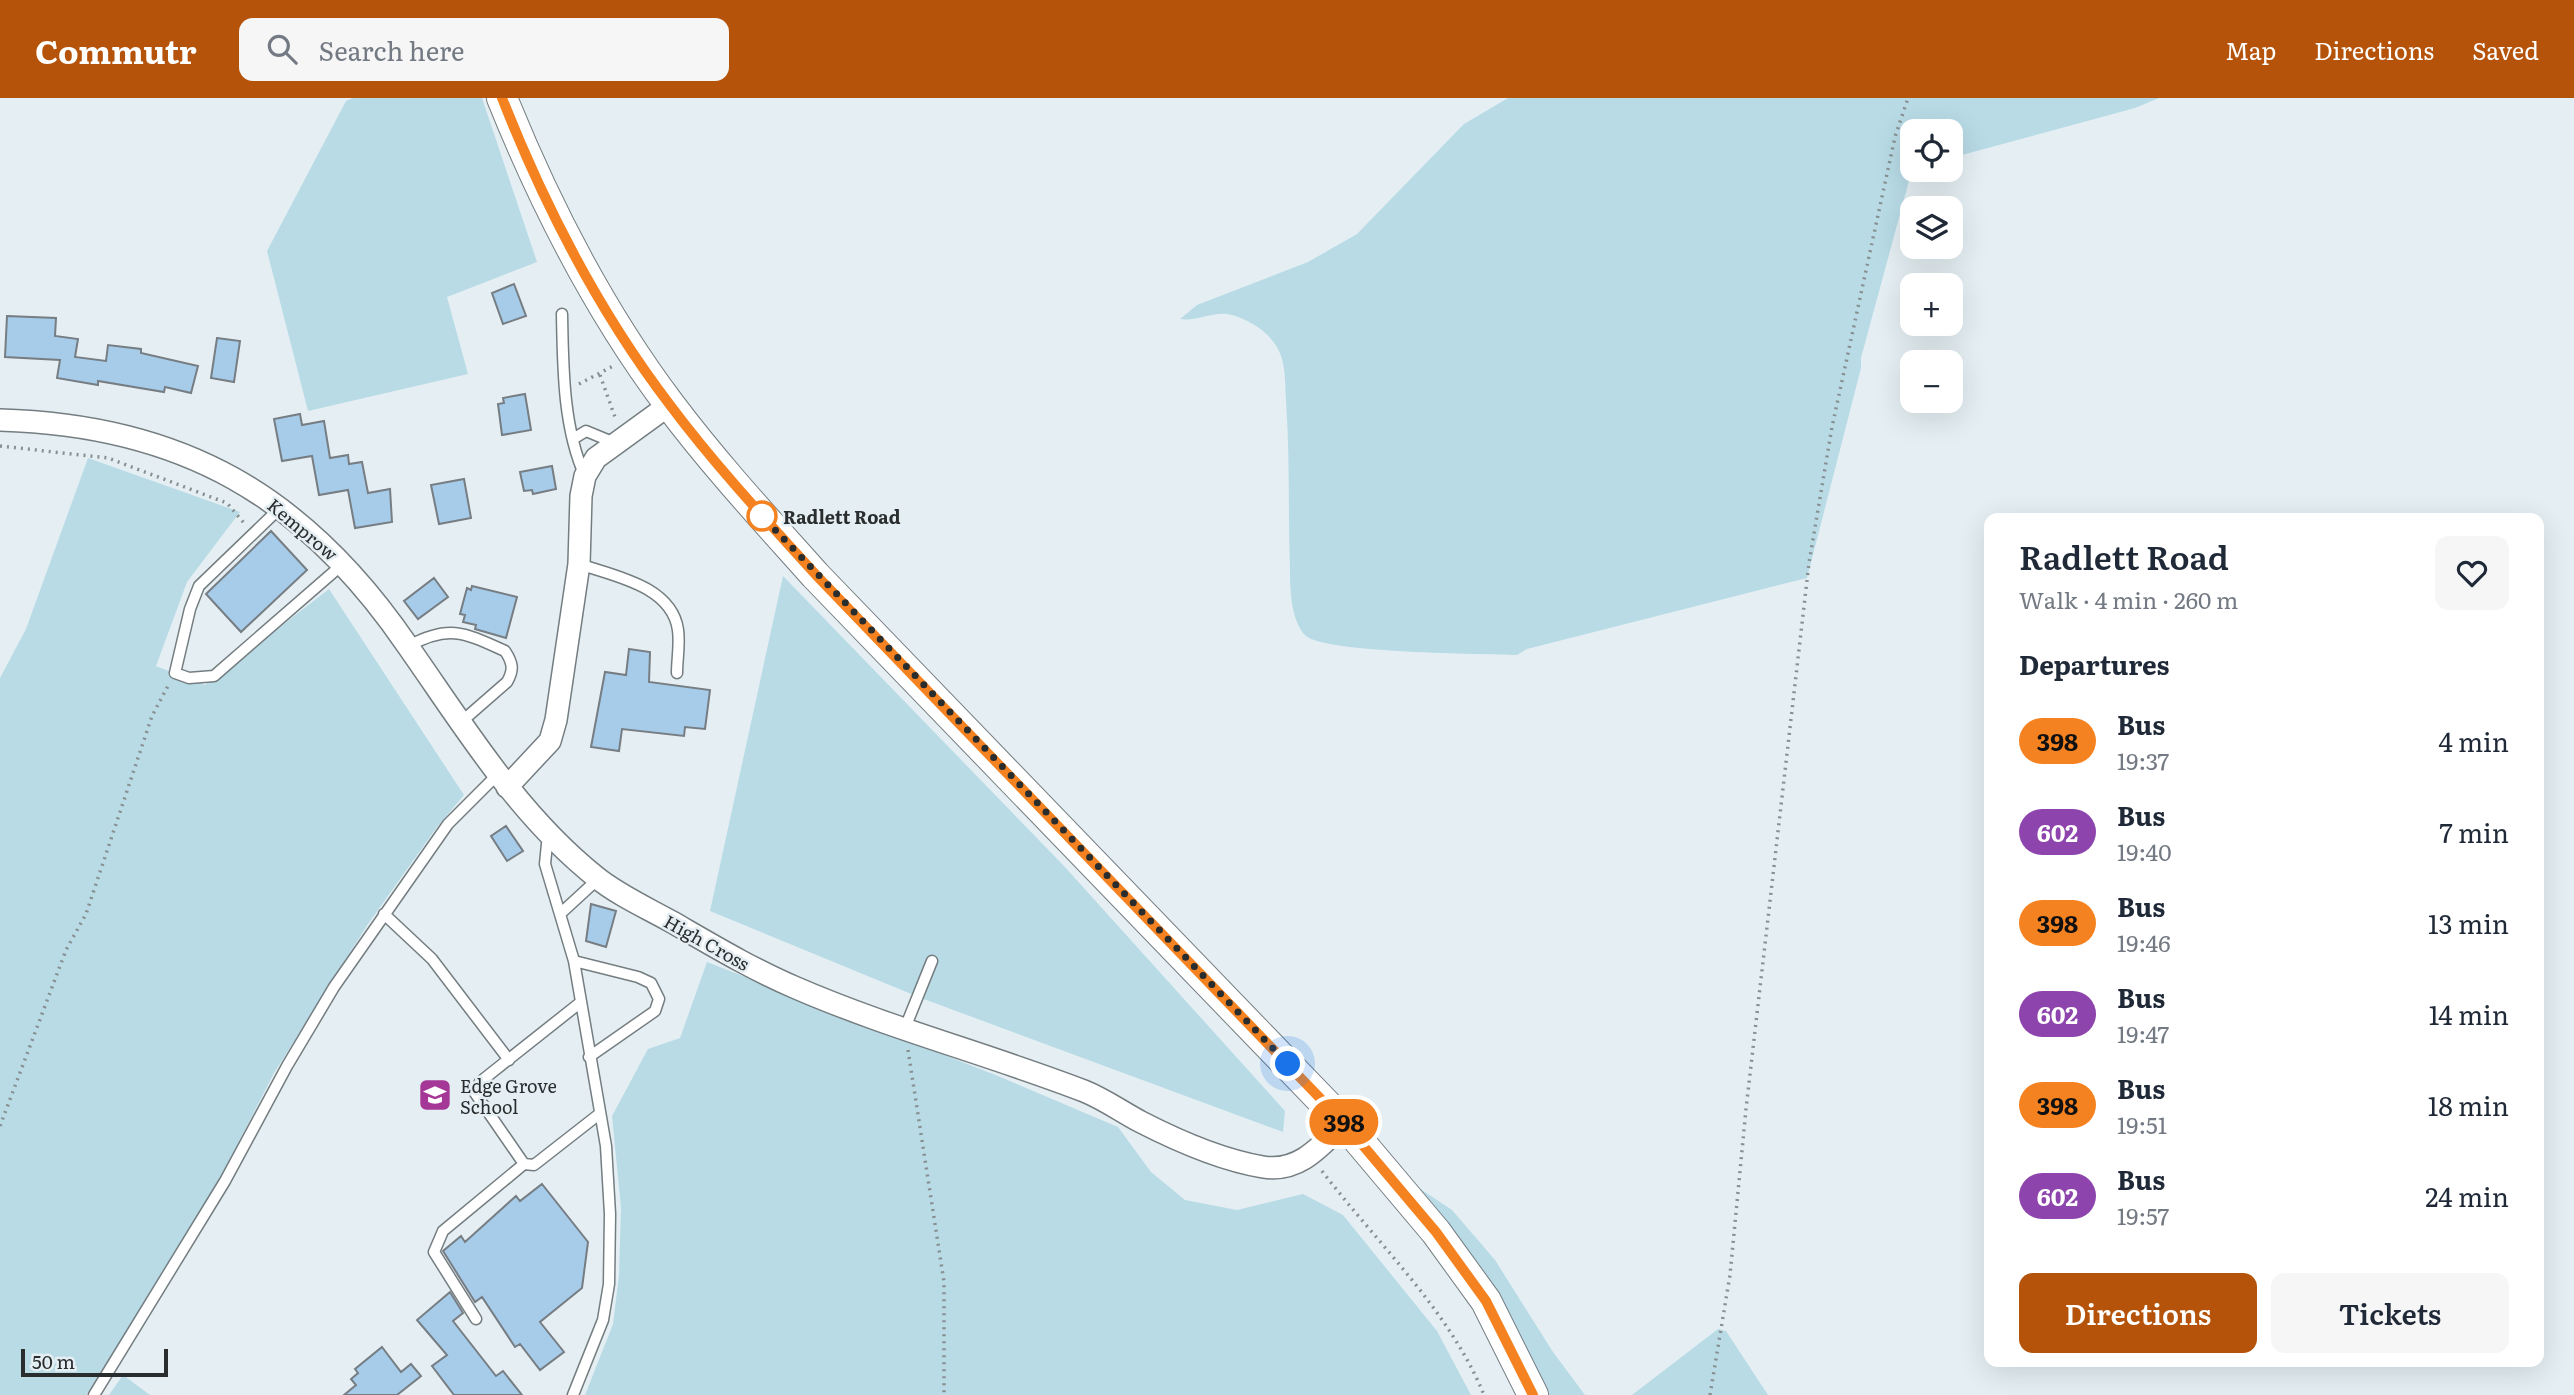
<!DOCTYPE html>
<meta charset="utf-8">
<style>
:root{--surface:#fff;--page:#f6f6f7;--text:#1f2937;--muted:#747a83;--accent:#b45309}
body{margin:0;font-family:Literata,serif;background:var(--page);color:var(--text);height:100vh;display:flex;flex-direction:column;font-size:26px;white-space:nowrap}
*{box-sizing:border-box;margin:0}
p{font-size:23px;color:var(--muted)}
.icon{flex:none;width:38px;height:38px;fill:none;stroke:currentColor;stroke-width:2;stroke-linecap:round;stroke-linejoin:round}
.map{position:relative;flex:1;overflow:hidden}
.side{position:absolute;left:1984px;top:415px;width:560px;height:854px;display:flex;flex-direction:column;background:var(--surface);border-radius:14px;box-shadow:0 7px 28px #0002}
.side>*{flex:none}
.badge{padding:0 14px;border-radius:23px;font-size:24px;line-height:46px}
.fabs{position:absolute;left:1900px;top:21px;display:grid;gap:14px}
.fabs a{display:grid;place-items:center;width:63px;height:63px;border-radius:14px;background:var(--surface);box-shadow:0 7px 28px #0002;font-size:35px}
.scale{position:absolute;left:21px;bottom:18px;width:147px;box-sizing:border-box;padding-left:7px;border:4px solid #292d2e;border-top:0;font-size:19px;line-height:24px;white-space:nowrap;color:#292d2e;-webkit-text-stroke:5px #e5eff3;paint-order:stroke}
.you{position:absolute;width:35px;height:35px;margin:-18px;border:5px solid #fff;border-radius:50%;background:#1a73e8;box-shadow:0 0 0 10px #1a73e833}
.map>.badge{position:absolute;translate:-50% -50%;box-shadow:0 0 0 4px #fff}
h2{padding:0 35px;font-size:26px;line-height:63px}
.round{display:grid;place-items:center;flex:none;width:74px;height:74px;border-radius:14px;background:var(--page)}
.overview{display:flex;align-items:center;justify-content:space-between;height:119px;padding:0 35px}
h1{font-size:33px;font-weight:600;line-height:52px}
.button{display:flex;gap:14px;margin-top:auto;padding:14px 35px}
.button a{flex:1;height:80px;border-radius:14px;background:var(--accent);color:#fff;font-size:28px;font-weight:600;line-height:80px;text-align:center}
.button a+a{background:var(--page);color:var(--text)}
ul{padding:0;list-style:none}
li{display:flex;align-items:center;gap:21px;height:91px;padding:0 35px}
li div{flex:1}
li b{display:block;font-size:26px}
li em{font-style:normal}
li .badge{min-width:77px;font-weight:700;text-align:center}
header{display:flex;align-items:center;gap:42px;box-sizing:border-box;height:98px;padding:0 35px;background:var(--accent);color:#fff}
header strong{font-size:33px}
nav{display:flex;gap:38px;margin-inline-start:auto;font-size:24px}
.search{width:490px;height:63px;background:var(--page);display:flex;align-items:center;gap:18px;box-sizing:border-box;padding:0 24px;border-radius:14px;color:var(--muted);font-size:26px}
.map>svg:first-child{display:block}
.green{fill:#b8dbe6}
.building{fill:#a6ccea;stroke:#767d83;stroke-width:2}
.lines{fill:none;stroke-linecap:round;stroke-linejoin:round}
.service-casing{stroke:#747d80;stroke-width:13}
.minor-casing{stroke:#747d80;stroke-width:24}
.secondary-casing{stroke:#747d80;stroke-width:32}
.path{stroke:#888f91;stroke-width:3.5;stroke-dasharray:2 5;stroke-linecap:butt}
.service{stroke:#fff;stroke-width:10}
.minor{stroke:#fff;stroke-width:21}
.secondary{stroke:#fff;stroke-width:30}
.line-casing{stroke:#fff;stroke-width:16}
.line{stroke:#f58220;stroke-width:10}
.walk{stroke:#292d2e;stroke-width:7;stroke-dasharray:0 12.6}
.stop-dot{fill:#fff;stroke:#f58220;stroke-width:3.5}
.labels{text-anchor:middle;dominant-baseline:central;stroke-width:5;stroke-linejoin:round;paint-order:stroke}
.stop-label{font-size:18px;font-weight:bold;fill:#292d2e;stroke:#e5eff3;text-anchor:start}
.street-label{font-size:18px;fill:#292d2e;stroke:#e5eff3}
.poi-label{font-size:18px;fill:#292d2e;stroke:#e5eff3;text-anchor:start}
</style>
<header>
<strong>Commutr</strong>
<div class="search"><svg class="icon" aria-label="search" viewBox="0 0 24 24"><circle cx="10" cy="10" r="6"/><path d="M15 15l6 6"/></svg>Search here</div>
<nav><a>Map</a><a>Directions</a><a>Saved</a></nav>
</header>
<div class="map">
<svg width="2574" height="1297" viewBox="0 0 2574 1297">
<rect width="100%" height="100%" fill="#e5eff3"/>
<path class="green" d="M353,0H482L537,164L447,199L468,276L308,313L267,153L346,3Z
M1508,0H2159L2135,10L1951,60V33H1913V68L1861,260V270L1807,480L1527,551L1517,557C1484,556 1325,555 1306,538C1291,524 1290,491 1290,472C1288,416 1290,359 1286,303C1285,286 1286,266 1278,251C1269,234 1250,222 1232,217C1214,212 1198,224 1180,221L1197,207L1308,164L1357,136L1464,26Z
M88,360L240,414L187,484L156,568L205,587L329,491L464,697L437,729L368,826L274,975L209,1102L86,1297H0V580L26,531Z
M783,478L1064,768L1285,1013L1283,1034L921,900L710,813Z
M707,864L998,978L1118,1029L1151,1074L1185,1102L1237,1112L1303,1096L1343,1117L1437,1233L1471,1297H585L613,1226L619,1177L621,1110L612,1018L648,951L680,940Z
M1416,1088L1452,1112L1495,1162L1553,1254L1585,1297H1548L1514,1230Z
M1718,1231L1726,1233L1768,1297H1632Z
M123,1277L150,1297H109Z"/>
<path class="building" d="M514,186L526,218L503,226L492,195Z
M7,218L56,220L55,238L78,241L75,259L106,263L108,247L141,251V255L198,268L191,295L165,289L164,294L98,283V287L57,280L60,262L5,259Z
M217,240L240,243L234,284L211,280Z
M525,296L531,332L502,337L498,306L504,305L503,300Z
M300,316L302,327L324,323L330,360L348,357L349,366L362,364L368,395L390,391L392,424L355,430L348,392L319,397L312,358L282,363L274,321Z
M552,368L556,391L533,396L532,392L524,393L520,374Z
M464,381L471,420L439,426L431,387Z
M271,433L307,472L241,534L206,496Z
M434,480L448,499L418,521L404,503Z
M472,488L517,499L506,540L475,531L476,527L463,524L465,517L460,516L467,490L471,492Z
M629,551L650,554L649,584L710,592L705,631L685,629L684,638L622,631L619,653L591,649L605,574L626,577Z
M506,728L523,753L507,763L491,738Z
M591,806L616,813L606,849L586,843Z
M542,1086L588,1144L582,1190L540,1224L564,1254L540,1272L520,1246L515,1249L482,1199L475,1204L443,1153L461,1138L465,1144L516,1098L520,1103Z
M450,1194L463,1215L453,1223L496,1278L503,1273L522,1297H454L432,1268L447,1257L417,1222Z
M382,1249L401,1274L411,1266L421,1278L397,1297H344L356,1287L351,1281L358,1275L355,1271Z"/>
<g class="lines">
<defs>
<path id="service" d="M562,216C563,269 563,330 585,378
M573,341L586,333L615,345
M281,409L199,488L190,511L175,575L189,580L214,578L344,465
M579,466C614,478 672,488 678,532C680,546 677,562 677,575
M409,548C449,526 465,535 505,553C513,565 514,572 507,584L460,625
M548,736L545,766L574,863L606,1048L610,1116L609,1186L603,1222L573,1297
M384,816L432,861L509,962
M560,816L598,781
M574,863L638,879L651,885L659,901L655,913L589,959
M581,904L480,984L475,995L524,1066L534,1067L598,1017
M905,930L932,863
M476,1221L434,1154L443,1133L524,1066
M94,1297L225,1083L287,968L334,889L448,726L498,676"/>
<path id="minor" d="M0,322C182,327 305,398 407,547C464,628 517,716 596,779C618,797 647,810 672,824C712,847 752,871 794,889C888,930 988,956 1084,993C1104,1001 1122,1014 1141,1024C1178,1043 1221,1062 1263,1069C1299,1075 1321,1048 1344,1025
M507,689L550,643L556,622L579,466L581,398L585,378L596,360L669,307"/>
<path id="secondary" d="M502,0C546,109 599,213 670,307C715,367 766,422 815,477L1344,1025L1436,1134L1486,1203L1533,1297"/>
</defs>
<use href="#service" class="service-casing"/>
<use href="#minor" class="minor-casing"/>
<use href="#secondary" class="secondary-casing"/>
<path class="path" d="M600,277L616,322
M579,286L613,268
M0,348L108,360L227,405L244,425
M908,952L944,1184V1297
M0,1028L66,852L86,816L152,618L169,586
M1322,1073C1376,1144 1450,1213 1484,1297
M1710,1297L1730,1177L1746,1011L1809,465L1832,329L1895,39L1908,0"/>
<use href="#service" class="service"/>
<use href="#minor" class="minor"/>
<use href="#secondary" class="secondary"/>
</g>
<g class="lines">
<defs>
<path id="line" d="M502,0C545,109 599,214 670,307C715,367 766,422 816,477L1344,1025L1436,1134L1486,1203L1533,1297"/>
</defs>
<use href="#line" class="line-casing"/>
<use href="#line" class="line"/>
<path class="walk" d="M762,418L760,416L1288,966"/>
</g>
<defs>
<symbol id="school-square" viewBox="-11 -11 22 22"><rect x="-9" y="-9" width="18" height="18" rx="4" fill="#a53796" stroke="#e5eff3"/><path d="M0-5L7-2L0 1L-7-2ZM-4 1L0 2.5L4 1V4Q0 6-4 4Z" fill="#fff"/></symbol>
</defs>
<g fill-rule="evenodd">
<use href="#school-square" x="416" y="978" width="38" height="38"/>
</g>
<circle class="stop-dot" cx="762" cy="418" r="14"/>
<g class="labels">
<g class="stop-label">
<text x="783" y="418">Radlett Road</text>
</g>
<g class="street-label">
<text transform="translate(303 431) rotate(40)">Kemprow</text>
<text transform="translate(707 844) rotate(29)">High Cross</text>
</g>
<g class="poi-label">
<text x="460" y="987">Edge Grove<tspan x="460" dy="21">School</tspan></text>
</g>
</g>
</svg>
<div class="fabs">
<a><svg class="icon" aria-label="locate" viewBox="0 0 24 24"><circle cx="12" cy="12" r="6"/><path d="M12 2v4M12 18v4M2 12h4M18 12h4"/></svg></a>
<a><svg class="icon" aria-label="layers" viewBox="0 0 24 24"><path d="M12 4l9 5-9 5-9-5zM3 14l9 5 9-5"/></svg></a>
<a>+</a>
<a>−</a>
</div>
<div class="scale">50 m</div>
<div class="you" style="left:1288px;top:966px"></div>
<b class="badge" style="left:1344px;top:1024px;background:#f58220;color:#111">398</b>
<section class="side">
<div class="overview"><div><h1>Radlett Road</h1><p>Walk · 4 min · 260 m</p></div><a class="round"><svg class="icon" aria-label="heart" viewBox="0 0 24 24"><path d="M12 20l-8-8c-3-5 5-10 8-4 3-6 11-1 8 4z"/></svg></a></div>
<h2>Departures</h2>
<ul>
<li><span class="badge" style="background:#f58220;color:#111">398</span><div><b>Bus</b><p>19:37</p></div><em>4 min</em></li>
<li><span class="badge" style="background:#8e44ad;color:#fff">602</span><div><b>Bus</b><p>19:40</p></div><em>7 min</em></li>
<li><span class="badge" style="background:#f58220;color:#111">398</span><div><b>Bus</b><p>19:46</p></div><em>13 min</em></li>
<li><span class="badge" style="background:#8e44ad;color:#fff">602</span><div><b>Bus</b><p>19:47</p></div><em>14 min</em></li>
<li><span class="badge" style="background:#f58220;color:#111">398</span><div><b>Bus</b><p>19:51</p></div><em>18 min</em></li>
<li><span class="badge" style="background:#8e44ad;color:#fff">602</span><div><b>Bus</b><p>19:57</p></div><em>24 min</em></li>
</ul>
<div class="button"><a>Directions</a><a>Tickets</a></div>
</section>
</div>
